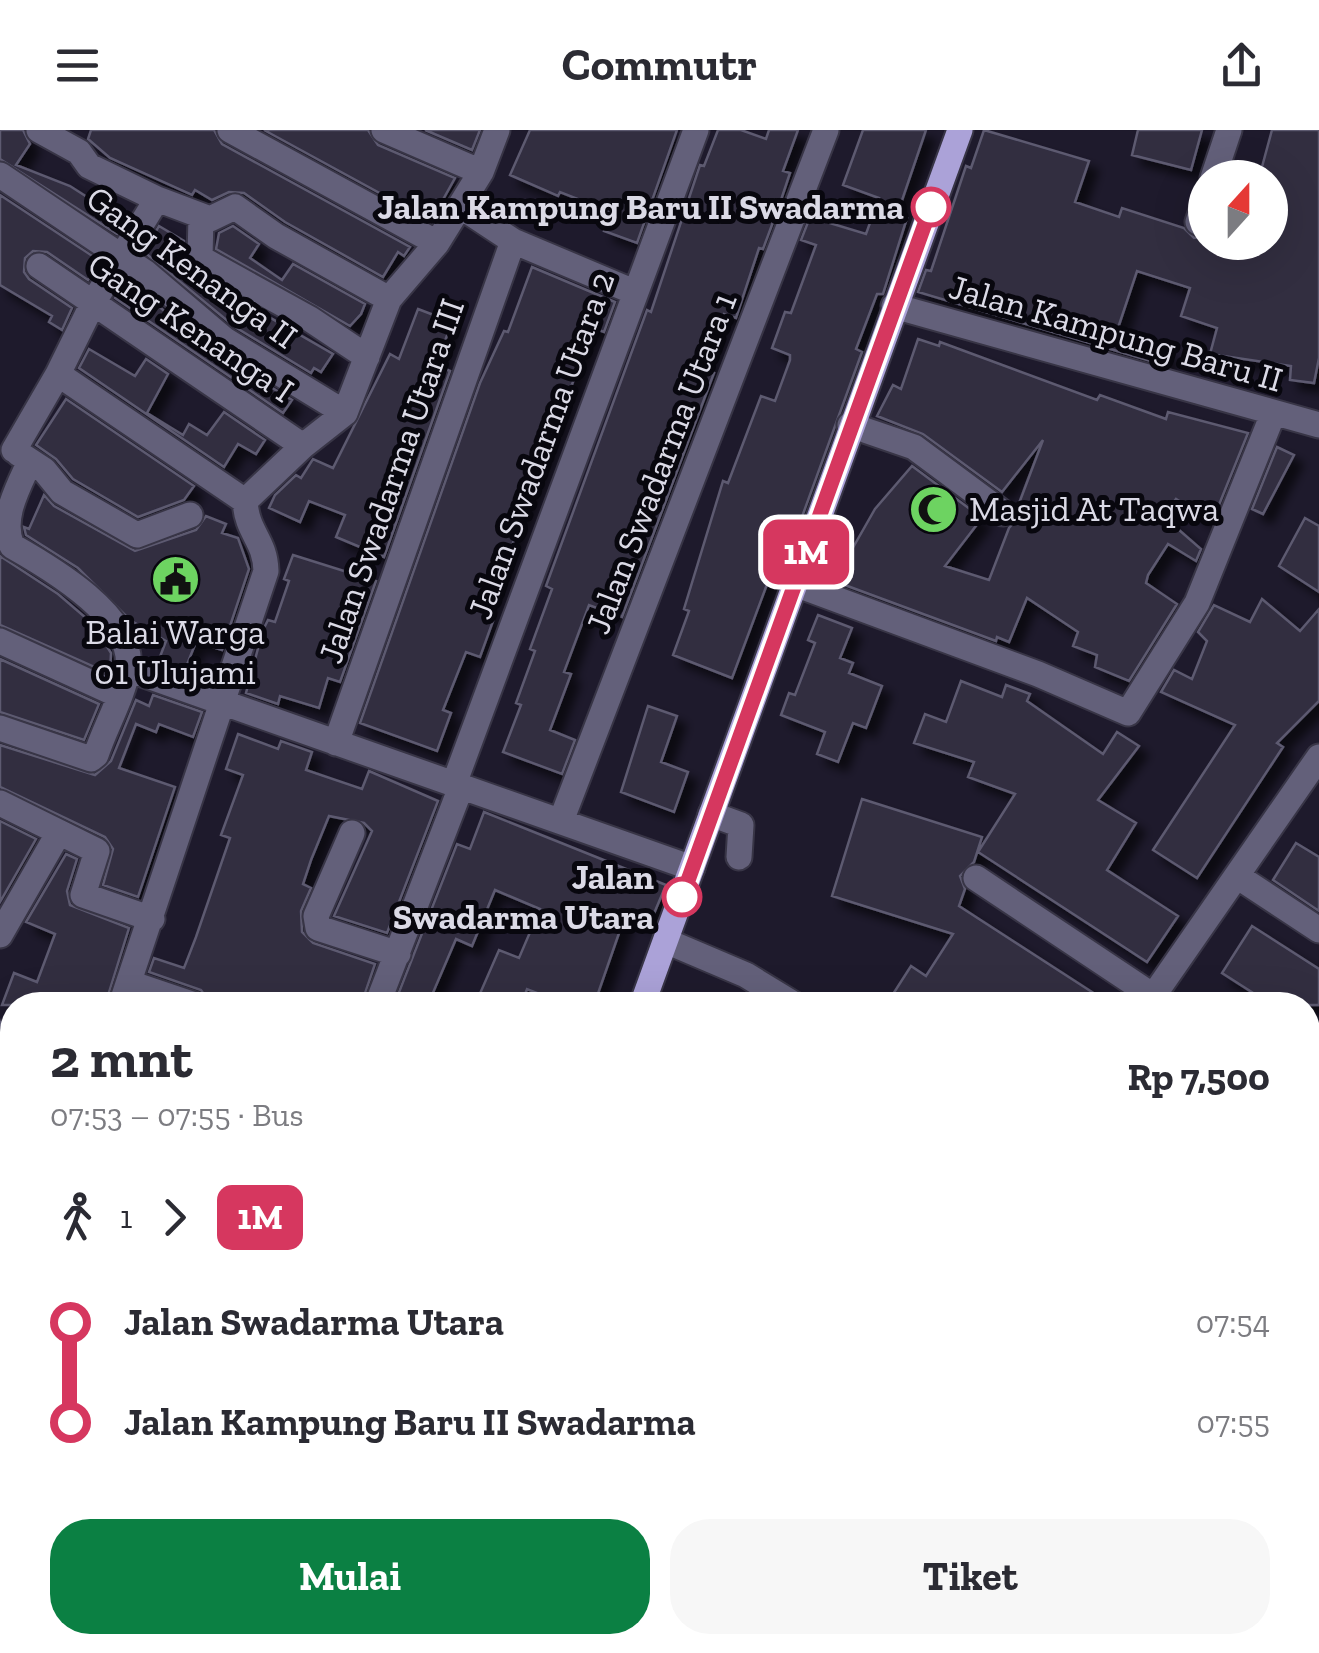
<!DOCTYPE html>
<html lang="id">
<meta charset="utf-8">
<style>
:root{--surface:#fff;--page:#f7f7f7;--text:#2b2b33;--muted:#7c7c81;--accent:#0b8043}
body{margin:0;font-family:"Zilla Slab",serif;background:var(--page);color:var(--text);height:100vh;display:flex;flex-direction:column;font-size:38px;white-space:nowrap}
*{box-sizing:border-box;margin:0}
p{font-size:32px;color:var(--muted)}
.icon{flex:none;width:55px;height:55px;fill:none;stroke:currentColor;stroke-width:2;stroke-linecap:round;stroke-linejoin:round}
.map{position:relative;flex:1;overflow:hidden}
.panel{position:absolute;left:0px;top:862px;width:1320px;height:662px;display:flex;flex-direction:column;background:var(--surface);border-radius:40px 40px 0 0;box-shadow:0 10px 40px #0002}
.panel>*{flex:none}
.badge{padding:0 20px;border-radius:15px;font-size:35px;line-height:65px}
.needle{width:65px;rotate:21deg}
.buttons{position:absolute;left:1188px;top:30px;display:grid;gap:20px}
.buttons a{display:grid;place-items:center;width:100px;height:100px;border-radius:50%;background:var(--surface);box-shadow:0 10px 40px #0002;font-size:50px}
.map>.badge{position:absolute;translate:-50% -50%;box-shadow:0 0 0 5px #fff}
.legs{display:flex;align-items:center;gap:15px;height:110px;padding:0 50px;font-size:32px}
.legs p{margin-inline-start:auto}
.overview{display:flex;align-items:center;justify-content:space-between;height:170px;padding:0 50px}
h1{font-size:55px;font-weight:700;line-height:75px}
.primary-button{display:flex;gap:20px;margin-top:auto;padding:20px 50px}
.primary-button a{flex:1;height:115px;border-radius:40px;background:var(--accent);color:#fff;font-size:40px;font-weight:700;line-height:115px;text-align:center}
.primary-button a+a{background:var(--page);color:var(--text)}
ul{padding:0 50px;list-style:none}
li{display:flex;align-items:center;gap:35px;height:100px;font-size:38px}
li i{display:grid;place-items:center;width:15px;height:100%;margin:0 12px;background:currentColor}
li i::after{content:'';width:25px;height:25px;margin:-12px;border:8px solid;border-radius:50%;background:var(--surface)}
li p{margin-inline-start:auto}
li:first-child i{background:linear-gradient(#0000 50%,currentColor 0)}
li:last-child i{background:linear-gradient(currentColor 50%,#0000 0)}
header{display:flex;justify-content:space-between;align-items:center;height:130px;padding:0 50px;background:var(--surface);font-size:45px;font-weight:700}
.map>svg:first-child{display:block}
.green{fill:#3c345a}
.building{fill:#302d41;stroke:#5d5a70;stroke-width:2.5;filter:url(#shadow)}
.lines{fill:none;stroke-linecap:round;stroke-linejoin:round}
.minor-casing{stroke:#383546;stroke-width:29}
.major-casing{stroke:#383546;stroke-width:29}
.minor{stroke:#63607a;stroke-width:25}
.major{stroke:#aba2d8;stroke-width:25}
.line-1-casing{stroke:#fff;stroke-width:22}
.line-1{stroke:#d6375f;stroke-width:15}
.stop-1-dot{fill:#fff;stroke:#d6375f;stroke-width:5}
.labels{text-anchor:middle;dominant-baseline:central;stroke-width:10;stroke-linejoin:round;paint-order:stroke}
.stop-label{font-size:35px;font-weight:bold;fill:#dbdae6;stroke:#08070e;text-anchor:end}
.street-label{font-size:35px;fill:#dbdae6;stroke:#08070e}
.poi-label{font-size:35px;fill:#dbdae6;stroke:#08070e;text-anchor:start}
</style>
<header><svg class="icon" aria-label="menu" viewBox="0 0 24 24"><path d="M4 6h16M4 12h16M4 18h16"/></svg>Commutr<svg class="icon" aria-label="share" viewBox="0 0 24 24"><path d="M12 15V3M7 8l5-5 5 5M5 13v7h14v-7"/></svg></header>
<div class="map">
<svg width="1319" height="1523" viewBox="0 0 1319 1523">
<defs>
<filter id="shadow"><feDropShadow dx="9" dy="9" stdDeviation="5" flood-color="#0009"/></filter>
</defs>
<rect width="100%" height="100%" fill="#1e1a2c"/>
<path class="green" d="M408,1512H757L759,1514L757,1523H404Z"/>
<path class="building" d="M0,0H23L30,14L16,35L70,56L115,85L124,92L117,104L0,29Z
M91,0H214L222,14L410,117L404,126L398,122L383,147L285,92L244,63L229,62L212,70L195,60L192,65L110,28L88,9Z
M264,0H368L378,15L455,48L431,91Z
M425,0H480L472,20Z
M530,0H677L637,113L604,101L611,82L560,62L558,66L510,45Z
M718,0H741L766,9L769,0H798L783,41L790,43L779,76L763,119L759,118L736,188L724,184L704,239L714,243L622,487L589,475L564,542L571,544L550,600L575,610L562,644L503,622L521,575L516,573L535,521L530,519L552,459L546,456L647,180L651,182L700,35L704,36Z
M863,0H926L897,85L907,88L883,164H877L856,219L862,222L791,417L782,414L732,548L673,525L689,481L684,479L723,351L728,353L761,266L775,271L790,230V225L772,218L785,182L791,183L816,115L801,110L810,87L866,104L879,68L843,55Z
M984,0L1089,31L1075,72L1119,87L1122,78L1184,98L1194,108L1205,106V112H1270V48H1259L1272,0H1319V228L1314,253L1290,250L1291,236L1210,224L1217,198L1181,186L1190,158L1137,141L1115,207L1168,222L1164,235L918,162L926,140L931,141L966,36L971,38Z
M1138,0H1202L1191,40L1132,25Z
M0,65L100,131L88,150L47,122L33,121L25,128L24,142L29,149L72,178L62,200L49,192L52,186L0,155Z
M159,96L184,111V129L191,142L333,224L321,242L314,238L311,243L235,197L144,122Z
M233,96L259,114L250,128L282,150L293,134L365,174L361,184L350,196L216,119L219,103Z
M532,137L615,172L604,202L593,198L485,488L493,491L480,527L466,522L443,580L451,583L437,621L360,593L480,253L504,201L508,202Z
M127,150L216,224L292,270L283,283L115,168Z
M418,179L452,192L436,235L450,241L384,427L336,407L345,385L309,371L300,392L269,378L275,365L296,345L301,348L313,329L333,338L390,224L399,229Z
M918,209L939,216L940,212L1097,270L1100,265L1166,289L1168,282L1248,303L1212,392L1176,369L1163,386L1201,419L1196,431L1168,414L1148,445L1146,453L1177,474L1129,551L1095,537L1097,525L1073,516L1078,502L1027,468L1009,512L997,507L996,511L834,451L875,379L912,336L982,388L945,436L989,450L1009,398L1019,386L1018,376L1043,310L1002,362L923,304L877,286L893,255L901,259Z
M89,219L135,246L146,229L168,244L147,283L183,305L189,294L207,305L224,282L265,310L256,324L238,314L224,337L79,238Z
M66,269L194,356L184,370L138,387L73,349L56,329L36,315Z
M1277,317L1294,325L1263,384L1252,379Z
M44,365L54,376L135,421L196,400L206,386L226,394L222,403L238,408L249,439L222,520L196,512L184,542L158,532L166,511L130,490L78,438L26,405L24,397L29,399Z
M1305,388L1319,396V462L1279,436Z
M293,425L376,451L340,552L328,548L319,578L280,566L278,574L246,563L263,500L268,490L275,492L289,451L284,449Z
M0,426L58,464L93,494L111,523L110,544L0,495Z
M1262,469L1300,501L1319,479V571L1277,613L1283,617L1197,748L1153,720L1235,595L1161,562L1174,540L1192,549L1207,511L1198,502L1214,475L1250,492Z
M818,485L852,498L840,528L853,533L849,543L882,556L866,598L853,593L838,632L817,624L825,602L781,585L789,563L795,565L815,513L808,510Z
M0,529L99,574L84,610L0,582Z
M961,551L1002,567L1006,555L1030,564L1027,571L1103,624L1117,602L1139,616L1098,670L1136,693L1107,740L1178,786L1147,832L978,722L1015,664L968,647L974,632L914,613L925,584L946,592Z
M153,565L202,582L193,607L159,594L156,602L136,594L119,638L175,657L138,767L103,755L113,719L105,707L0,657V615L95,645L111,631L136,570L149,576Z
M648,576L677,586L661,632L688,642L674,682L621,662Z
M238,604L278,619L281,611L312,622L306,640L362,659L369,641L438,671L387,803L334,786L372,701L364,693L329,686L311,730L303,754L311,758L301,781L302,802L313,813L375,834L361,875L330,869L327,875H211L201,860L149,842L154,828L184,838L196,807L230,708L221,705L243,645L226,639Z
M862,669L982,707L974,732L960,746L965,759L959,776L1112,875H886L911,836L926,846L953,804L832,766Z
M484,682L666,755L650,793L626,783L594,875H568L527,859L521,875H475L499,820L519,828L540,779L495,760L472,816L456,809L429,872L416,867L412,875H394L457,714L470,719Z
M0,691L36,709L0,772Z
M1296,713L1319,727V781L1273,750Z
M66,724L77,729L67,761L70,775L129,798L105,875H2L14,843L37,852L55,804L26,792Z
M1252,796L1319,839V875H1272L1222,843Z"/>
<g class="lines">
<defs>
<path id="minor" d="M39,0L79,22L89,36L157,69L210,89L235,77L276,106L389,169
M230,0L437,113
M384,0L481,42
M0,45L146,143L225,210L345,283
M1213,48L1229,0
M460,76L513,111L634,162
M201,86L200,128L310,189L367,227
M1198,92L1205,72
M39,136L303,316
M894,176L1319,295
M58,244L93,173L157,69
M850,295L914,317L1003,383
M14,320L58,244L245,371
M18,323L44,340L62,362L137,405L190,385
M795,454L1038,544L1128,583L1197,473L1273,284
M0,511L118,565
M128,539L692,738
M0,598L91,629L96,625C105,597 123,567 128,538C135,487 51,438 12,416C0,388 18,358 30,331
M336,613L513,111
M454,654L696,0
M0,673L97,721L83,765L152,789
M711,684L741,695L739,727
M561,691L826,0
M352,703L316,786L318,798L398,824
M1237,746L1319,800
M976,748L1153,866
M0,805L58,704
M666,811L746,845L795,875
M130,853L195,875
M121,875L266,441C265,409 247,404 245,371L303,316L345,283L389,169L437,113L481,42L497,0
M377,875L461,657
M1147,875L1319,627
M0,903L12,909
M1308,1040L1319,1047
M0,1119L12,1124
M1308,1214L1319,1221
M1308,1323L1319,1305
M0,1353L12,1364
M1308,1442L1319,1450
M378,1512L402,1519
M934,1512L960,1523
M11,1523L14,1512
M141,1523L144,1512
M255,1523L259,1512
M1186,1523L1192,1512"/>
<path id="major" d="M642,875L960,0
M401,1523L405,1512"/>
</defs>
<use href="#minor" class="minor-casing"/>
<use href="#major" class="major-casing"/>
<use href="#minor" class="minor"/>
<use href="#major" class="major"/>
</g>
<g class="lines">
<defs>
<path id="line-1" d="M682,767L931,77"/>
</defs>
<use href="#line-1" class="line-1-casing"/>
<use href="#line-1" class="line-1"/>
</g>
<defs>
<symbol id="mosque-disc" viewBox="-11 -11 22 22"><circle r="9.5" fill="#6dd361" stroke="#08070e"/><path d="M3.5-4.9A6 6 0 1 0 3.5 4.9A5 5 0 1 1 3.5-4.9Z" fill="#111"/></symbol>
<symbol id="civic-disc" viewBox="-11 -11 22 22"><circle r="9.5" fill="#6dd361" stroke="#08070e"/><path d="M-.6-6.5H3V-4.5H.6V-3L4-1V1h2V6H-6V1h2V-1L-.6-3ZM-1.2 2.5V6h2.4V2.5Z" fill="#111"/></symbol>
</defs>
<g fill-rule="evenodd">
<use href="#mosque-disc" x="906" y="352" width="55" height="55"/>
<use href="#civic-disc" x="148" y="422" width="55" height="55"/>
</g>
<g class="stop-1-dot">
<circle cx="931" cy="77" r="18"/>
<circle cx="682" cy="767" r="18"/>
</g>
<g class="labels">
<g class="stop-label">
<text x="904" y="77">Jalan Kampung Baru II Swadarma</text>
<text x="654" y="747">Jalan<tspan x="654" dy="40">Swadarma Utara</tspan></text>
</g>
<g class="street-label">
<text transform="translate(192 137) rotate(36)">Gang Kenanga II</text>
<text transform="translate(191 197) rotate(34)">Gang Kenanga I</text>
<text transform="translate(1116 203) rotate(16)">Jalan Kampung Baru II</text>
<text transform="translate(541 315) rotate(-70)">Jalan Swadarma Utara 2</text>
<text transform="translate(661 333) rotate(-69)">Jalan Swadarma Utara 1</text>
<text transform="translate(391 351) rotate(-71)">Jalan Swadarma Utara III</text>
</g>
<g class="poi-label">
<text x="969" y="379">Masjid At Taqwa</text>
<text x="175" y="502" text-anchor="middle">Balai Warga<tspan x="175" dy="40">01 Ulujami</tspan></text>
</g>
</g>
</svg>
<div class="buttons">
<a><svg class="needle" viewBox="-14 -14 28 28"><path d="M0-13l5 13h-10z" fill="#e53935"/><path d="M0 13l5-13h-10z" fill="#7c7c81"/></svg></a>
</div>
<b class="badge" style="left:806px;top:422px;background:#d6375f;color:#fff">1M</b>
<section class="panel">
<div class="overview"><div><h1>2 mnt</h1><p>07:53 – 07:55 · Bus</p></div><b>Rp 7,500</b></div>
<div class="legs"><svg class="icon" aria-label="walk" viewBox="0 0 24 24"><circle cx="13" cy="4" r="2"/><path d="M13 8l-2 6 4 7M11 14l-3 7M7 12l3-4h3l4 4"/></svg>1<svg class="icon" aria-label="forward" viewBox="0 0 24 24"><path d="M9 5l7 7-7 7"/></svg><b class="badge" style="background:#d6375f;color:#fff">1M</b></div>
<ul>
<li><i style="color:#d6375f"></i><b>Jalan Swadarma Utara</b><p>07:54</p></li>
<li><i style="color:#d6375f"></i><b>Jalan Kampung Baru II Swadarma</b><p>07:55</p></li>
</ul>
<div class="primary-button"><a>Mulai</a><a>Tiket</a></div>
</section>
</div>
